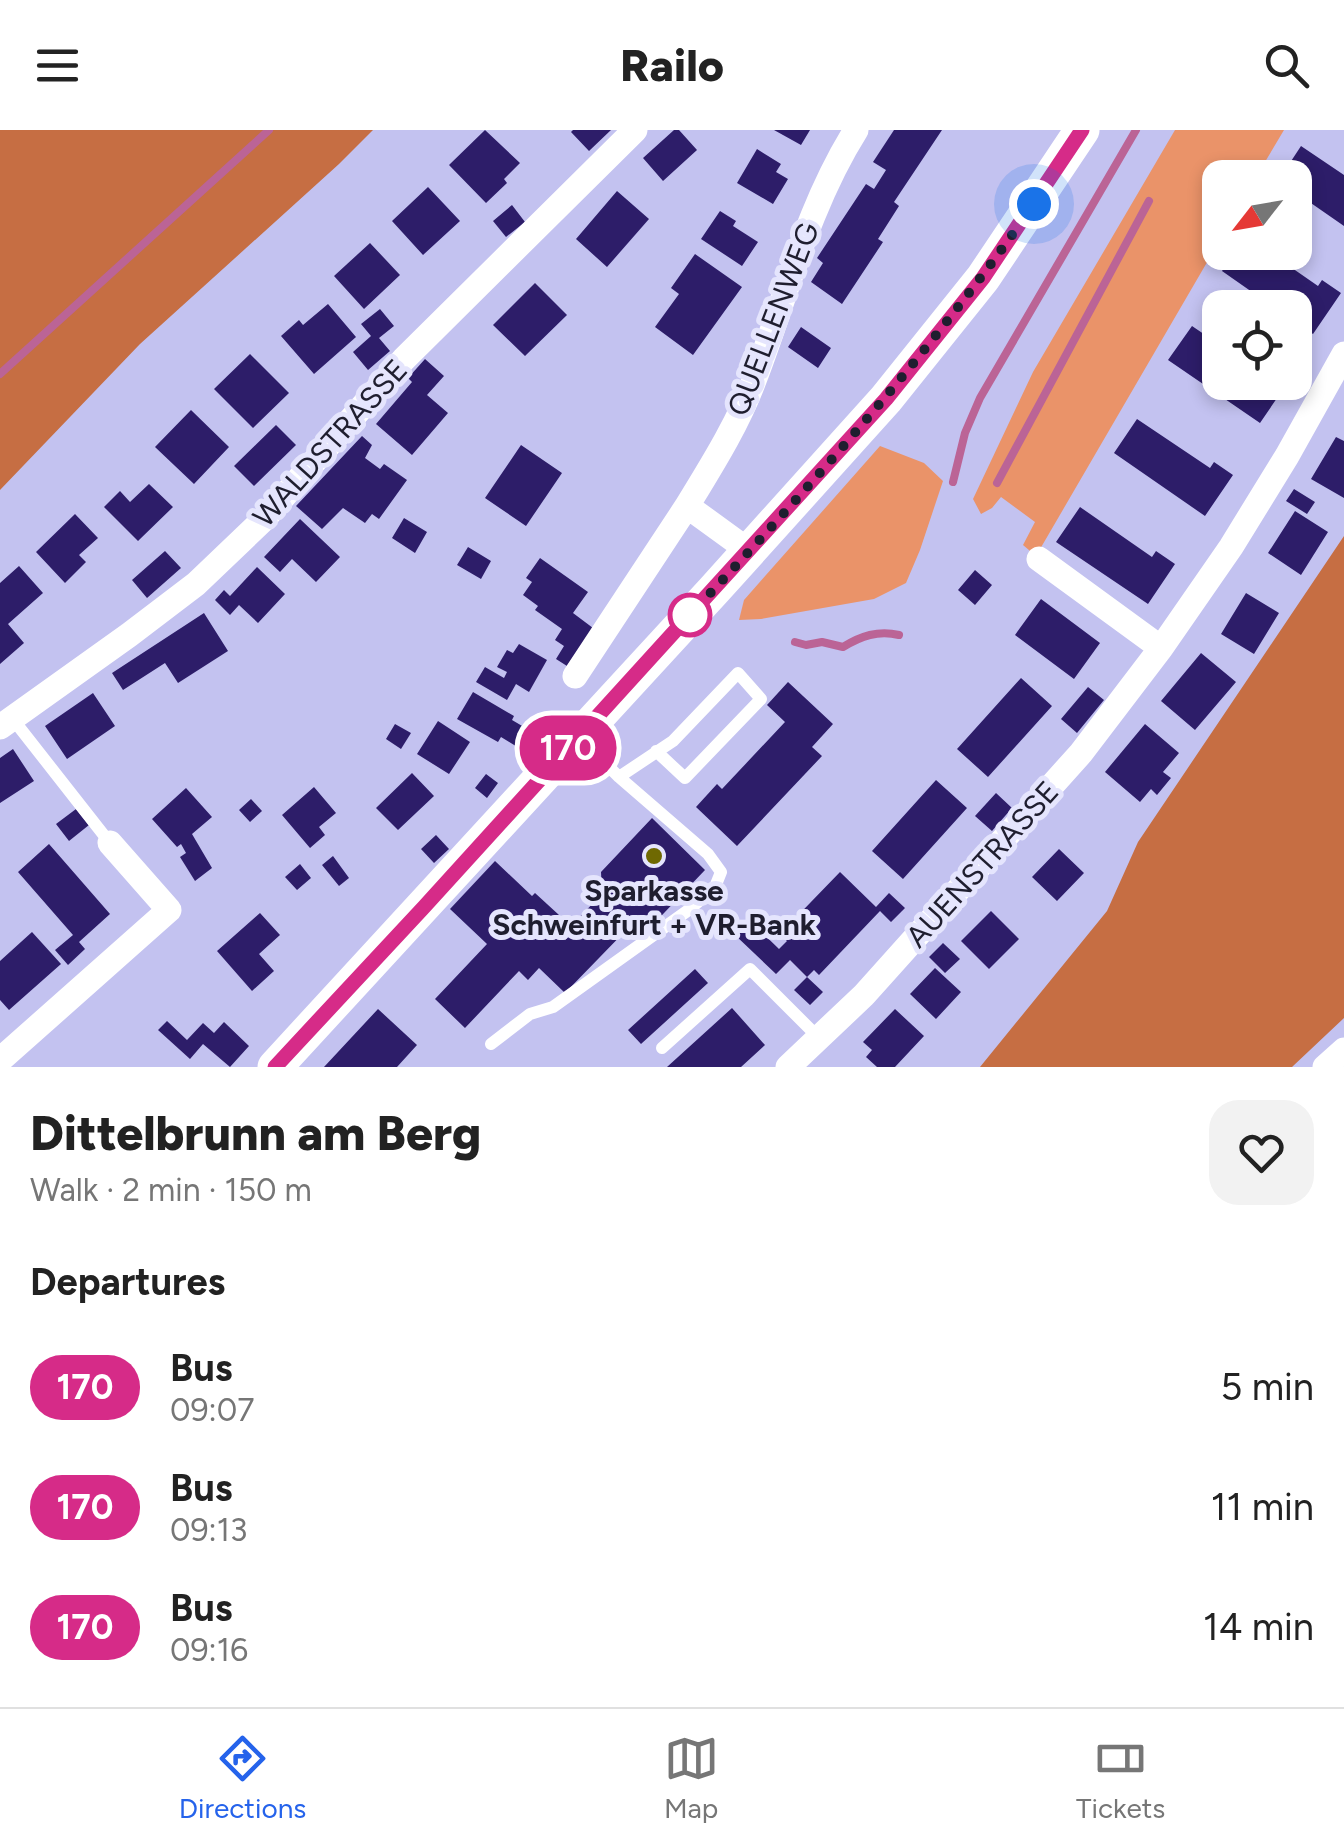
<!DOCTYPE html>
<meta charset="utf-8">
<style>
:root{--surface:#fff;--page:#f2f2f2;--text:#222;--muted:#767676;--line:#e0e0e0;--accent:#2563eb}
body{margin:0;font-family:Figtree,sans-serif;background:var(--page);color:var(--text);height:100vh;display:flex;flex-direction:column;font-size:38px;white-space:nowrap}
*{box-sizing:border-box;margin:0}
p{font-size:32px;color:var(--muted)}
.icon{flex:none;width:55px;height:55px;fill:none;stroke:currentColor;stroke-width:2;stroke-linecap:round;stroke-linejoin:round}
.map{position:relative;height:937px;overflow:hidden}
.details{display:flex;flex-direction:column;background:var(--surface);flex:1}
.details>*{flex:none}
.badge{padding:0 20px;border-radius:32px;font-size:35px;line-height:65px}
.needle{width:65px;rotate:239deg}
.controls{position:absolute;left:1202px;top:30px;display:grid;gap:20px}
.controls a{display:grid;place-items:center;width:110px;height:110px;border-radius:20px;background:var(--surface);box-shadow:0 5px 15px #0003;font-size:50px}
.you{position:absolute;width:50px;height:50px;margin:-25px;border:8px solid #fff;border-radius:50%;background:#1a73e8;box-shadow:0 0 0 15px #1a73e833}
.map>.badge{position:absolute;translate:-50% -50%;box-shadow:0 0 0 5px #fff}
h2{padding:0 30px;font-size:38px;line-height:90px}
.round{display:grid;place-items:center;flex:none;width:105px;height:105px;border-radius:30px;background:var(--page)}
.summary{display:flex;align-items:center;justify-content:space-between;height:170px;padding:0 30px}
h1{font-size:48px;font-weight:800;line-height:75px}
ul{padding:0;list-style:none}
li{display:flex;align-items:center;gap:30px;height:120px;padding:0 30px}
li div{flex:1}
li b{display:block;font-size:38px}
li em{font-style:normal}
li .badge{min-width:110px;font-weight:700;text-align:center}
header{display:flex;justify-content:space-between;align-items:center;height:130px;padding:0 30px;background:var(--surface);font-size:45px;font-weight:800}
.dock{display:flex;justify-content:space-around;align-items:center;height:140px;border-top:2px solid var(--line);background:var(--surface);font-size:28px;color:var(--muted)}
.dock a{display:grid;justify-items:center;gap:5px}
.dock .selected{color:var(--accent)}
.map>svg:first-child{display:block}
.green{fill:#ea9369}
.forest{fill:#c66e43}
.lines{fill:none;stroke-linecap:round;stroke-linejoin:round}
.stream{stroke:#bb6496;stroke-width:8}
.building{fill:#2d1d69}
.lane{stroke:#fff;stroke-width:12}
.street{stroke:#fff;stroke-width:25}
.secondary{stroke:#fff;stroke-width:35}
.line-casing{stroke:#fff;stroke-width:22}
.line{stroke:#d62b88;stroke-width:15}
.walk{stroke:#1f1e2f;stroke-width:10;stroke-dasharray:0 18}
.stop-dot{fill:#fff;stroke:#d62b88;stroke-width:5}
.poi-dot{fill:#6f6902;stroke:#e5e5fd;stroke-width:4}
.labels{text-anchor:middle;dominant-baseline:central;stroke-width:10;stroke-linejoin:round;paint-order:stroke}
.street-label{font-size:30px;fill:#1f1e2f;stroke:#e5e5fd}
.poi-label{font-size:30px;font-weight:bold;fill:#1f1e2f;stroke:#e5e5fd}
</style>
<header><svg class="icon" aria-label="menu" viewBox="0 0 24 24"><path d="M4 6h16M4 12h16M4 18h16"/></svg>Railo<svg class="icon" aria-label="search" viewBox="0 0 24 24"><circle cx="10" cy="10" r="6"/><path d="M15 15l6 6"/></svg></header>
<div class="map">
<svg width="1344" height="937" viewBox="0 0 1344 937">
<rect width="100%" height="100%" fill="#c3c2f0"/>
<path class="green" d="M1175,0H1284L1256,47L1220,48V110L1036,426L1023,415L1035,392L1001,367L992,378L981,384L973,369L1033,242Z
M880,316L924,333L943,351L920,420L906,453L874,469L761,489L739,490L744,470Z"/>
<path class="forest" d="M0,0H373L339,34L140,214L0,360Z
M1344,406V888L1292,937H980L1107,781L1138,712Z"/>
<g class="lines">
<path class="stream" d="M0,244L269,0
M953,352L965,303L980,268L1136,0
M997,353L1149,71
M795,512L806,515L822,512L843,517C861,506 878,500 899,505"/>
</g>
<path class="building" d="M485,0L520,33L504,49L507,53L486,73L449,35Z
M573,0H611L589,21L571,2Z
M674,0H679L697,20L663,51L643,28Z
M774,0H810L801,15Z
M894,0H942L894,72L899,76L878,109L883,112L842,174L811,152L823,133L817,128L866,54L874,59L886,40L873,32Z
M1301,16L1344,45V96L1295,62V48H1280Z
M757,19L781,34L776,42L788,49L773,74L737,53Z
M428,57L460,91L423,125L392,91Z
M617,61L649,89L607,137L576,109Z
M512,75L525,92L506,107L493,91Z
M720,81L736,91L733,96L758,112L742,136L701,109Z
M370,113L400,145L364,179L334,146Z
M1234,122H1269L1318,156L1322,150L1341,163L1313,204L1295,191V178H1275L1222,141Z
M695,124L742,157L693,225L655,197L679,164L671,158Z
M535,153L567,185L525,226L493,195Z
M328,174L356,207L314,244L281,206L299,190L303,195Z
M380,179L394,196L379,208L390,221L368,240L353,222L371,206L361,194Z
M1192,196L1220,215V252H1288L1260,293L1168,230Z
M801,197L831,218L818,238L788,217Z
M250,224L289,263L253,298L214,259Z
M425,229L444,246L427,265L448,283L412,325L376,294L412,252L408,248Z
M191,280L229,317L194,354L155,317Z
M1137,289L1210,338L1214,332L1233,345L1205,386L1114,323Z
M276,295L296,315L254,356L234,336Z
M362,306L372,315L365,328L380,339L384,334L407,350L379,389L372,384L365,393L343,378L322,399L296,376Z
M1336,307L1344,311V368L1311,349Z
M521,315L562,343L526,396L485,368Z
M149,354L173,377L138,411L104,377L120,361L130,372Z
M1294,359L1315,372L1307,384L1286,371Z
M1080,377L1152,427L1156,421L1175,434L1148,474L1056,412Z
M1295,381L1328,402L1301,445L1268,423Z
M75,384L98,408L79,425L86,432L65,453L36,422Z
M404,388L427,402L415,423L392,408Z
M300,389L340,427L316,452L292,429L280,442L264,427Z
M468,417L491,431L481,449L457,435Z
M165,421L181,438L147,468L132,450Z
M540,428L588,462L573,483L593,498L567,536L556,529L564,516L555,510L562,499L535,480L538,476L523,465L532,452L526,448Z
M19,436L43,463L8,494L24,513L0,534V453Z
M257,437L285,464L258,493L239,475L230,485L215,470L224,460L230,466Z
M975,440L992,455L975,475L958,460Z
M1246,463L1279,483L1254,524L1221,504Z
M1041,469L1100,513L1074,549L1015,505Z
M204,483L228,521L178,553L165,533L123,560L112,543Z
M519,514L547,530L529,562L516,554L507,570L476,552L485,537L504,548L507,542L497,537L507,520L513,523Z
M1201,523L1236,552L1195,600L1161,571Z
M1021,548L1052,576L988,647L957,619Z
M788,552L833,594L812,617L822,626L737,716L696,677L717,654L722,659L785,592L767,575Z
M1088,557L1104,570L1077,603L1061,589Z
M473,562L514,586L512,590L529,600L519,618L501,607L498,612L457,589Z
M93,563L115,596L67,629L45,596Z
M438,591L470,612L449,644L417,624Z
M395,594L411,603L401,619L386,609Z
M1145,594L1179,623L1163,642L1171,648L1157,665L1151,659L1140,672L1105,642Z
M13,619L34,651L0,673V628Z
M412,643L434,666L398,700L376,678Z
M486,644L498,653L487,668L475,658Z
M936,650L967,678L903,749L872,721Z
M314,657L336,683L319,697L325,705L310,718L282,685Z
M186,658L212,687L192,704L212,738L195,751L180,727L186,723L181,714L177,717L152,689Z
M996,663L1012,678L992,701L975,686Z
M251,669L262,681L250,692L239,680Z
M76,679L89,695L69,711L56,694Z
M652,688L705,740L644,804L633,793L565,863L539,838L528,850L519,841L465,898L435,869L487,814L450,779L495,731L532,766L535,763L559,785L550,795L565,810L571,805L567,800L602,764L601,742Z
M436,705L449,719L434,733L421,719Z
M49,714L110,784L79,812L85,819L68,835L55,820L73,805L18,742Z
M1059,719L1084,743L1057,771L1032,747Z
M333,726L349,748L339,756L322,735Z
M300,734L311,748L297,760L285,747Z
M840,742L876,777L889,763L905,778L891,792L880,781L819,845L814,840L807,847L790,830L776,844L735,805L749,790L779,819L787,811L780,804Z
M991,781L1019,809L989,839L961,811Z
M260,783L280,805L259,824L274,841L252,861L217,821Z
M32,802L61,834L9,880L0,870V831Z
M943,813L960,829L945,843L929,827Z
M935,838L961,862L936,889L910,864Z
M695,839L708,853L641,914L628,900Z
M807,847L823,862L810,875L794,860Z
M732,878L765,915L741,937H667Z
M378,879L417,915L397,937H324Z
M895,879L924,906L895,937H877L866,927L872,920L863,912Z
M167,891L187,910L203,893L214,903L224,892L249,916L230,937L203,914L190,929L158,900Z"/>
<g class="lines">
<path class="lane" d="M12,588L110,713
M619,647L673,611L738,543L761,569L685,648L656,621
M491,914L530,884L553,877L690,779L715,757L721,742L708,724L619,647L580,608
M662,918L750,839L819,908"/>
<path class="street" d="M749,421L687,376C712,335 738,294 755,248C787,164 808,76 856,0
M1039,429L1161,518
M575,546L687,376
M0,597L129,505L196,454L264,389L404,229L635,0
M0,930L169,780L110,713
M788,937L864,865L1081,623L1161,518L1231,417L1287,326L1344,224
M1325,937L1344,920"/>
<path class="secondary" d="M275,937L714,460L886,269L983,148L1082,0"/>
</g>
<g class="lines">
<defs>
<path id="line" d="M275,937L424,777L886,269L983,148L1082,0"/>
</defs>
<use href="#line" class="line-casing"/>
<use href="#line" class="line"/>
<path class="walk" d="M690,485L688,487C811,356 931,222 1034,74"/>
</g>
<circle class="stop-dot" cx="690" cy="485" r="20"/>
<circle class="poi-dot" cx="654" cy="726" r="10"/>
<g class="labels">
<g class="street-label">
<text transform="translate(773 189) rotate(-69)">QUELLENWEG</text>
<text transform="translate(330 313) rotate(-48)">WALDSTRASSE</text>
<text transform="translate(982 734) rotate(-48)">AUENSTRASSE</text>
</g>
<g class="poi-label">
<text x="654" y="760">Sparkasse<tspan x="654" dy="34">Schweinfurt + VR-Bank</tspan></text>
</g>
</g>
</svg>
<div class="controls">
<a><svg class="needle" viewBox="-14 -14 28 28"><path d="M0-13l5 13h-10z" fill="#e53935"/><path d="M0 13l5-13h-10z" fill="#767676"/></svg></a>
<a><svg class="icon" aria-label="locate" viewBox="0 0 24 24"><circle cx="12" cy="12" r="6"/><path d="M12 2v4M12 18v4M2 12h4M18 12h4"/></svg></a>
</div>
<div class="you" style="left:1034px;top:74px"></div>
<b class="badge" style="left:568px;top:618px;background:#d62b88;color:#fff">170</b>
</div>
<section class="details">
<div class="summary"><div><h1>Dittelbrunn am Berg</h1><p>Walk · 2 min · 150 m</p></div><a class="round"><svg class="icon" aria-label="heart" viewBox="0 0 24 24"><path d="M12 20l-8-8c-3-5 5-10 8-4 3-6 11-1 8 4z"/></svg></a></div>
<h2>Departures</h2>
<ul>
<li><span class="badge" style="background:#d62b88;color:#fff">170</span><div><b>Bus</b><p>09:07</p></div><em>5 min</em></li>
<li><span class="badge" style="background:#d62b88;color:#fff">170</span><div><b>Bus</b><p>09:13</p></div><em>11 min</em></li>
<li><span class="badge" style="background:#d62b88;color:#fff">170</span><div><b>Bus</b><p>09:16</p></div><em>14 min</em></li>
</ul>
</section>
<nav class="dock">
<a class="selected"><svg class="icon" aria-label="directions" viewBox="0 0 24 24"><path d="M12 3l9 9-9 9-9-9zM9 14v-3h6M13 9l2 2-2 2"/></svg>Directions</a>
<a><svg class="icon" aria-label="map" viewBox="0 0 24 24"><path d="M3 6l6-2 6 2 6-2v14l-6 2-6-2-6 2zM9 4v14M15 6v14"/></svg>Map</a>
<a><svg class="icon" aria-label="tickets" viewBox="0 0 24 24"><path d="M3 7h18v10H3zM15 7v10"/></svg>Tickets</a>
</nav>
